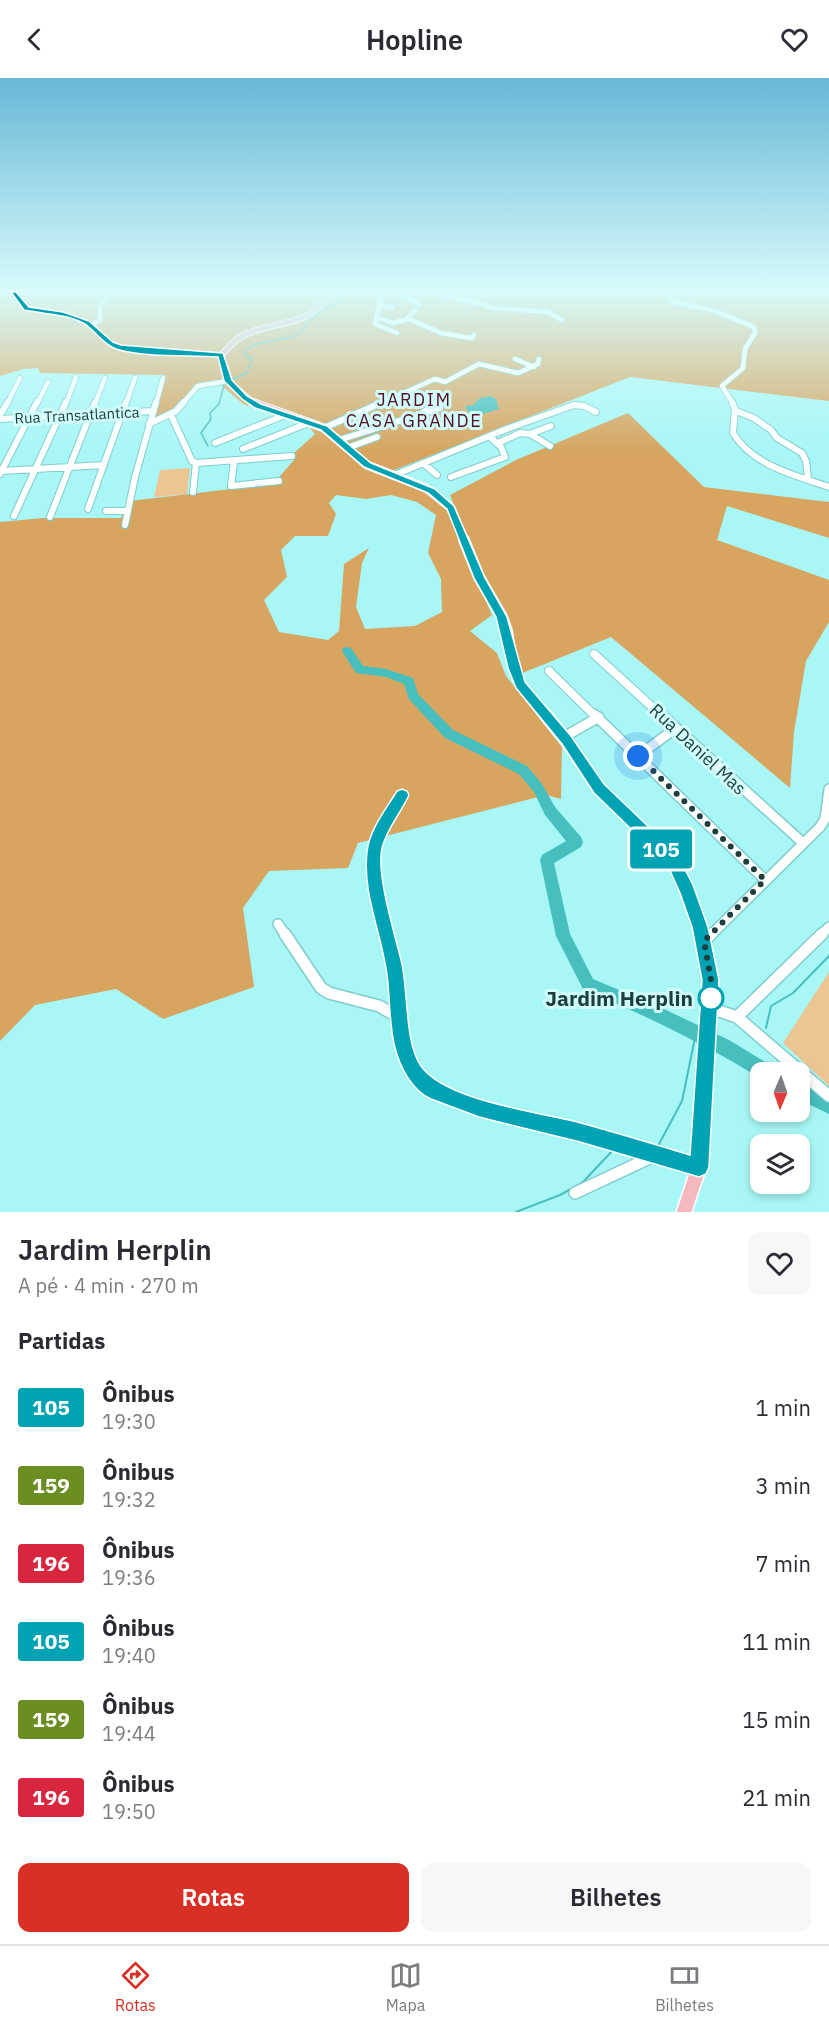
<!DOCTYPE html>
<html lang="pt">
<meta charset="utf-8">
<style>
:root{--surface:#fff;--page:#f7f7f7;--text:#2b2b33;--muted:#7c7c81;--line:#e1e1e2;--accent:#d93025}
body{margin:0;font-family:"IBM Plex Sans",sans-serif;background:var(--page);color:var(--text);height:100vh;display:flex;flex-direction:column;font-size:22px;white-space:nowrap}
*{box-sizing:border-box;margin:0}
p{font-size:20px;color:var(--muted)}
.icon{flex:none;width:33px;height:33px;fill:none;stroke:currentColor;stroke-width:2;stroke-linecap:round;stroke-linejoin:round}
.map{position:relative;height:1134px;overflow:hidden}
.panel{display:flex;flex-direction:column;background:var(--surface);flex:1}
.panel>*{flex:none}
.badge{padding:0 12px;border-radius:4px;font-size:21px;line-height:39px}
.needle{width:39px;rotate:182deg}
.tools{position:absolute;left:750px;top:984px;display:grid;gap:12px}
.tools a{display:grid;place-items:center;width:60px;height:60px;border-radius:12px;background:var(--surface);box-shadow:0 3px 9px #0003;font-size:30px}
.you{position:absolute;width:30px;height:30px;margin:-15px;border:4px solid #fff;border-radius:50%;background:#1a73e8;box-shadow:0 0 0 9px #1a73e833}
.map>.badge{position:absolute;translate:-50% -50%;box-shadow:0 0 0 3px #fff}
h2{padding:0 18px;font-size:22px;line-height:54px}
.round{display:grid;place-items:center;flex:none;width:63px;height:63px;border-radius:12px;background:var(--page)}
.overview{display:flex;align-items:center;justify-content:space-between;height:102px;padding:0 18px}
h1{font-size:28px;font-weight:600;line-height:45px}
.primary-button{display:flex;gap:12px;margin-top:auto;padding:12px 18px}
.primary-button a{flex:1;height:69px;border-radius:12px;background:var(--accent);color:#fff;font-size:24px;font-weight:600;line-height:69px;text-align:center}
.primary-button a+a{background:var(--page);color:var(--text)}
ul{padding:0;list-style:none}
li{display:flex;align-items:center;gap:18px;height:78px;padding:0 18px}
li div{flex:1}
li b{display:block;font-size:22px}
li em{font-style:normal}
li .badge{min-width:66px;font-weight:700;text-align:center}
header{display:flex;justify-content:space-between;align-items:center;height:78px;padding:0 18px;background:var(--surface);font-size:27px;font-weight:600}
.tab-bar{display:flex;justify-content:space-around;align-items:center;height:84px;border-top:2px solid var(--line);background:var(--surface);font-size:16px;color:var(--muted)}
.tab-bar a{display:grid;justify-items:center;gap:3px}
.tab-bar .active{color:var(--accent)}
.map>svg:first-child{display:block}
.green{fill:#ecc592}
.forest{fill:#d7a55f;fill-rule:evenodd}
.water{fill:#46bfbe}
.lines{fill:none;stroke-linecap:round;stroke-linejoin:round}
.stream-far1{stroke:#46bfbe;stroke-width:1.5}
.stream{stroke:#46bfbe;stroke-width:2}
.river{fill:#46bfbe;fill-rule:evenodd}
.minor-far4-casing{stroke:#7fcdcc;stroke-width:6}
.minor-far3-casing{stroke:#7fcdcc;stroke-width:8}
.minor-far2-casing{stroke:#7fcdcc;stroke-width:10}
.minor-far1-casing{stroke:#7fcdcc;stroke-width:12}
.minor-casing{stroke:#7fcdcc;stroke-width:14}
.major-far4-casing{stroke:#fff;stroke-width:7}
.major-far3-casing{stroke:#fff;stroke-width:9}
.major-far2-casing{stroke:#fff;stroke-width:12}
.major-far1-casing{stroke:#fff;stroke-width:14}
.major-casing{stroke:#fff;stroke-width:17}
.minor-far4{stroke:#fff;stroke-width:4.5}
.minor-far3{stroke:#fff;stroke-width:6}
.minor-far2{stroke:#fff;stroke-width:8}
.minor-far1{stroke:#fff;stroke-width:9}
.minor{stroke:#fff;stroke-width:11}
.major-far4{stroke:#f4b8be;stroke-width:5}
.major-far3{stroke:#f4b8be;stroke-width:7}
.major-far2{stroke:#f4b8be;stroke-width:9}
.major-far1{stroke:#f4b8be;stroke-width:11}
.major{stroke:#f4b8be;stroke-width:14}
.line{fill:#00a3b4;stroke:#fff;stroke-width:1.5}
.walk{stroke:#1e3e3e;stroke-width:6;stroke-dasharray:0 10.8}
.stop-dot{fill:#fff;stroke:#00a3b4;stroke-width:3}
.labels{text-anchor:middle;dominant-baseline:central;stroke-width:6;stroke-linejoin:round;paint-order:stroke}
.far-street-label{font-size:15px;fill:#1e3e3e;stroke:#d1fefd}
.far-quarter-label{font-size:18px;letter-spacing:1.5px;fill:#56101e;stroke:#d1fefd}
.street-label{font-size:18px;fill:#1e3e3e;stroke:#d1fefd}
.near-stop-label{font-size:21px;font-weight:bold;fill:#1e3e3e;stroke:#d1fefd;text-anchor:end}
</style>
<header><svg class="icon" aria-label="back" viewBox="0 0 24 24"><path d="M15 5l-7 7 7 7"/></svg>Hopline<svg class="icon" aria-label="heart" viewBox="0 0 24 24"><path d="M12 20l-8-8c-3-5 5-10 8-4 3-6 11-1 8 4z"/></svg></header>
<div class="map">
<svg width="829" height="1134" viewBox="0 0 829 1134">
<rect width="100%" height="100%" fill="#a8f7f6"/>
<path class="green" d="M190,390L187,416L154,419L160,392Z
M829,894V1008L783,965Z"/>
<path class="forest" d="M0,215H829V323L630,299L384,396L431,415L444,426L492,537L470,553L497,575L506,598L562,669L561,721L546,717L358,765L348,790L269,793L243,830L254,909L163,941L116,911L35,927L0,963V444L43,440H121L130,423L273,406L294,382L293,376L315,356L309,349L243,326L221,307L213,305L194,307L179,328L152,344L166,297L40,295L38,290L23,291L0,298ZM336,417L366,421L391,417L417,424L436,437L428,475L441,501L442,534L415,548L365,551L356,529L362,485L369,470L344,486L339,553L328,562L279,554L264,522L287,499L281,472L295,458H328L336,436L329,425Z
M628,335L704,409L829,424V460L727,428L717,462L829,502V544L806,583L794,654L790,710L611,559L520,596L450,417L516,382Z"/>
<path class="water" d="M491,318L496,321L499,331L472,339L465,329L469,327L472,328L480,320Z"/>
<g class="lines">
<path class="stream-far1" d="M233,301L247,295L252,281L246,278L244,273L253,267L296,258L314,238L338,224L340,215
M208,368L201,355L211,341L210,335L219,326L224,307"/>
<path class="stream" d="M766,950L771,928L793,915L829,878
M654,1069L658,1068L682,1023L696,955
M516,1134L560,1117L582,1105L616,1069"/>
<path class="river" d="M347,569L351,570L363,588L386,591L413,600L418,616L453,652L527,688L542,706L555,729L581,759L583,764L581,769L554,785L570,856L593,901L664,931L729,962L772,988L774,994H760V1000C703,965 644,937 583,911L556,858L540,782L542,777L566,763L545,737L534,714L519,696L445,660L409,621L404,606L386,599L356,595L342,573L343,570Z
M800,1005L829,1019V1036L800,1022Z"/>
<defs>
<path id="minor-far4" d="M14,215L27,230L63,236L87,244L110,265L119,269L221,277
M382,215L375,246L397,255
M396,215L419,226
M439,215L494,230L548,234L562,242
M666,215L674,224L715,233L754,249L755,255L745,271L743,290L722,308L733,326
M379,228L392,229
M376,239L393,245L409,241L441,255L472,260L474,257
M407,241L415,232
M91,247L100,242V228L111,215
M515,281L534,289
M7,326L20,300
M37,326L48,304
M66,326L76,299
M95,326L105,300
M126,326L135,300
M156,326L163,300
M182,326L198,308L228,303
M379,326L435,301L445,304L479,286L518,295L538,286L539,281
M437,326L445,321"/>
<path id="minor-far3" d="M732,324L735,331L733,355C753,388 795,397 829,409
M736,333L754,340L771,352L777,360L802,375L806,383L808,401
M424,334L440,324
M0,337L8,324
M171,337L192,383L196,385L292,378
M0,341L153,333
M149,346L176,333L184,324
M324,350L383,324
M339,362L440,330
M215,365L285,337
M498,365L520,355L530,356
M550,368L530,356L551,348
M347,370L377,359
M243,371L311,344
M234,384L231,408L279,403
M423,385L437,397
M1,393L104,387
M0,396L37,324
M392,398L509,350L574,327L584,328L596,334
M451,399L505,379L501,369L489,358
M193,414L196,385
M88,431L126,324
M106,433H128
M14,438L66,324
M50,439L95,324
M125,447L135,399L156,324"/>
<path id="minor-far2" d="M594,576L662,638
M549,593L595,638"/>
<path id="minor-far1" d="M594,636L765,802
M661,636L803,765
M564,659L599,639
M638,678L676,650
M278,846L286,858
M387,858C381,831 368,798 374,771C378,752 392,734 402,717
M710,858L820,749L825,741L829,711
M820,858L829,849"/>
<path id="minor" d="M285,856L321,910L329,915L379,928L400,940
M387,856L395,894L404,970L414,994L431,1011L479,1030L580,1054L658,1076
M704,863L711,856
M710,930L737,939L829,1018
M737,939L822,856
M575,1115L658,1076L699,1089"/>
<path id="major-far4" d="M254,326L230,305L221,277C228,271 234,262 242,258C275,241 308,252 329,215"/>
<path id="major-far3" d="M252,324L324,350L367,387L426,410L451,430L465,464"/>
<path id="major-far2" d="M464,462L479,499L502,539L507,553L512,584L520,606L546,638"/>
<path id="major-far1" d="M545,636L566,662L599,711L672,781L678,790L702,858"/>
<path id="major" d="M684,1134L699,1089L711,901L701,856"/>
</defs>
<use href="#minor-far4" class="minor-far4-casing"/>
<use href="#minor-far3" class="minor-far3-casing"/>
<use href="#minor-far2" class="minor-far2-casing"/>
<use href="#minor-far1" class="minor-far1-casing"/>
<use href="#minor" class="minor-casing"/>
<use href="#major-far4" class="major-far4-casing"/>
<use href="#major-far3" class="major-far3-casing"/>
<use href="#major-far2" class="major-far2-casing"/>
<use href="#major-far1" class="major-far1-casing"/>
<use href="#major" class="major-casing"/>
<use href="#minor-far4" class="minor-far4"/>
<use href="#minor-far3" class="minor-far3"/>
<use href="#minor-far2" class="minor-far2"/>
<use href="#minor-far1" class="minor-far1"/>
<use href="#minor" class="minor"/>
<use href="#major-far4" class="major-far4"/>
<use href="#major-far3" class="major-far3"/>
<use href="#major-far2" class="major-far2"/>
<use href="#major-far1" class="major-far1"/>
<use href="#major" class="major"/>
</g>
<linearGradient id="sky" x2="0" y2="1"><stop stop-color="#67b8d7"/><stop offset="0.57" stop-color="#d8fbfb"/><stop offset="1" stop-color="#d8fbfb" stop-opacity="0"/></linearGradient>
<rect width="829" height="374" fill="url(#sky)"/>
<path class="line" d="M11,214H16L29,229L63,234L89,243L113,264L121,267L223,275L232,302L247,318L261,326L327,348L371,385L435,411L454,428L485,500L507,539L525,604L571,658L604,706L677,776L693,807L708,849L719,902L709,1089L706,1096L699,1099L580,1064L479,1039L431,1021C412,1013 400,989 395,970C389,947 390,920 387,897C382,857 362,815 367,774C369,752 386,731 397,713L402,711L407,713L409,717C401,735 387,750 382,770C376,797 395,856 402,886C408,913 405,966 421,988C446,1023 539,1034 581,1045C617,1055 654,1066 690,1077L702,902L692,849L680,815L667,786L594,715L562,666L516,610L508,590L496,539L474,500L447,431L428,415L364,389L321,352L255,330L242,321L224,303L218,279C187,277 145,280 116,271C102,266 95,252 83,245C65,236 44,236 24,232Z"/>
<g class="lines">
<path class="walk" d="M638,678L765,802L704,863L711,902V922V920"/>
</g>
<circle class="stop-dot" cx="711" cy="920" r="12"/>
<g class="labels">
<g class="far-street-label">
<text transform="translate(77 337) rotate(-3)">Rua Transatlantica</text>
</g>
<g class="far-quarter-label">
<text x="414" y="321">JARDIM<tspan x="414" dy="21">CASA GRANDE</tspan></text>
</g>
<g class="street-label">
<text transform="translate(698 671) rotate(43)">Rua Daniel Mas</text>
</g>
<g class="near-stop-label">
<text x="693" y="920">Jardim Herplin</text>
</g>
</g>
</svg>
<div class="tools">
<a><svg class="needle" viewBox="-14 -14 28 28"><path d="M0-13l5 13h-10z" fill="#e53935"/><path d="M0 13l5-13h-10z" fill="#7c7c81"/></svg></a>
<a><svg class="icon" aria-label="layers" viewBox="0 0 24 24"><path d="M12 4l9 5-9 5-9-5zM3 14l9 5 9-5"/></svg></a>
</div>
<div class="you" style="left:638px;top:678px"></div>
<b class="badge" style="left:661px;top:771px;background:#00a3b4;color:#fff">105</b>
</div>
<section class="panel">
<div class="overview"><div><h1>Jardim Herplin</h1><p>A pé · 4 min · 270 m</p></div><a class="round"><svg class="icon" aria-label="heart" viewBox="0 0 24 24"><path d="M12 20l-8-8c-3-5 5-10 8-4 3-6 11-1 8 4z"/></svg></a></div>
<h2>Partidas</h2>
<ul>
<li><span class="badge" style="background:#00a3b4;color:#fff">105</span><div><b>Ônibus</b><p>19:30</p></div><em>1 min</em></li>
<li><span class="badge" style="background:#6b8e23;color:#fff">159</span><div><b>Ônibus</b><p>19:32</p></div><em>3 min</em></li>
<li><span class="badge" style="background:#d7263d;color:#fff">196</span><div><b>Ônibus</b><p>19:36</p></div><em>7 min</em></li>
<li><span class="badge" style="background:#00a3b4;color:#fff">105</span><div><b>Ônibus</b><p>19:40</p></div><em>11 min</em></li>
<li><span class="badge" style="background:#6b8e23;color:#fff">159</span><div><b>Ônibus</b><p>19:44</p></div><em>15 min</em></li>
<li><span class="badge" style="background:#d7263d;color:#fff">196</span><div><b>Ônibus</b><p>19:50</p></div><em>21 min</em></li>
</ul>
<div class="primary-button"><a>Rotas</a><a>Bilhetes</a></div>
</section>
<nav class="tab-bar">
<a class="active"><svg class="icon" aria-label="directions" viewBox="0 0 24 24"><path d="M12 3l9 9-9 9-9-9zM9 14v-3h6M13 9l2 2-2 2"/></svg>Rotas</a>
<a><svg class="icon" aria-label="map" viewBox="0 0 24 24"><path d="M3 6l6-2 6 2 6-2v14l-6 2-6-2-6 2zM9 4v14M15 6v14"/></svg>Mapa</a>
<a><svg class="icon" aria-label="tickets" viewBox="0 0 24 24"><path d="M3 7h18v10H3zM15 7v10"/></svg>Bilhetes</a>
</nav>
